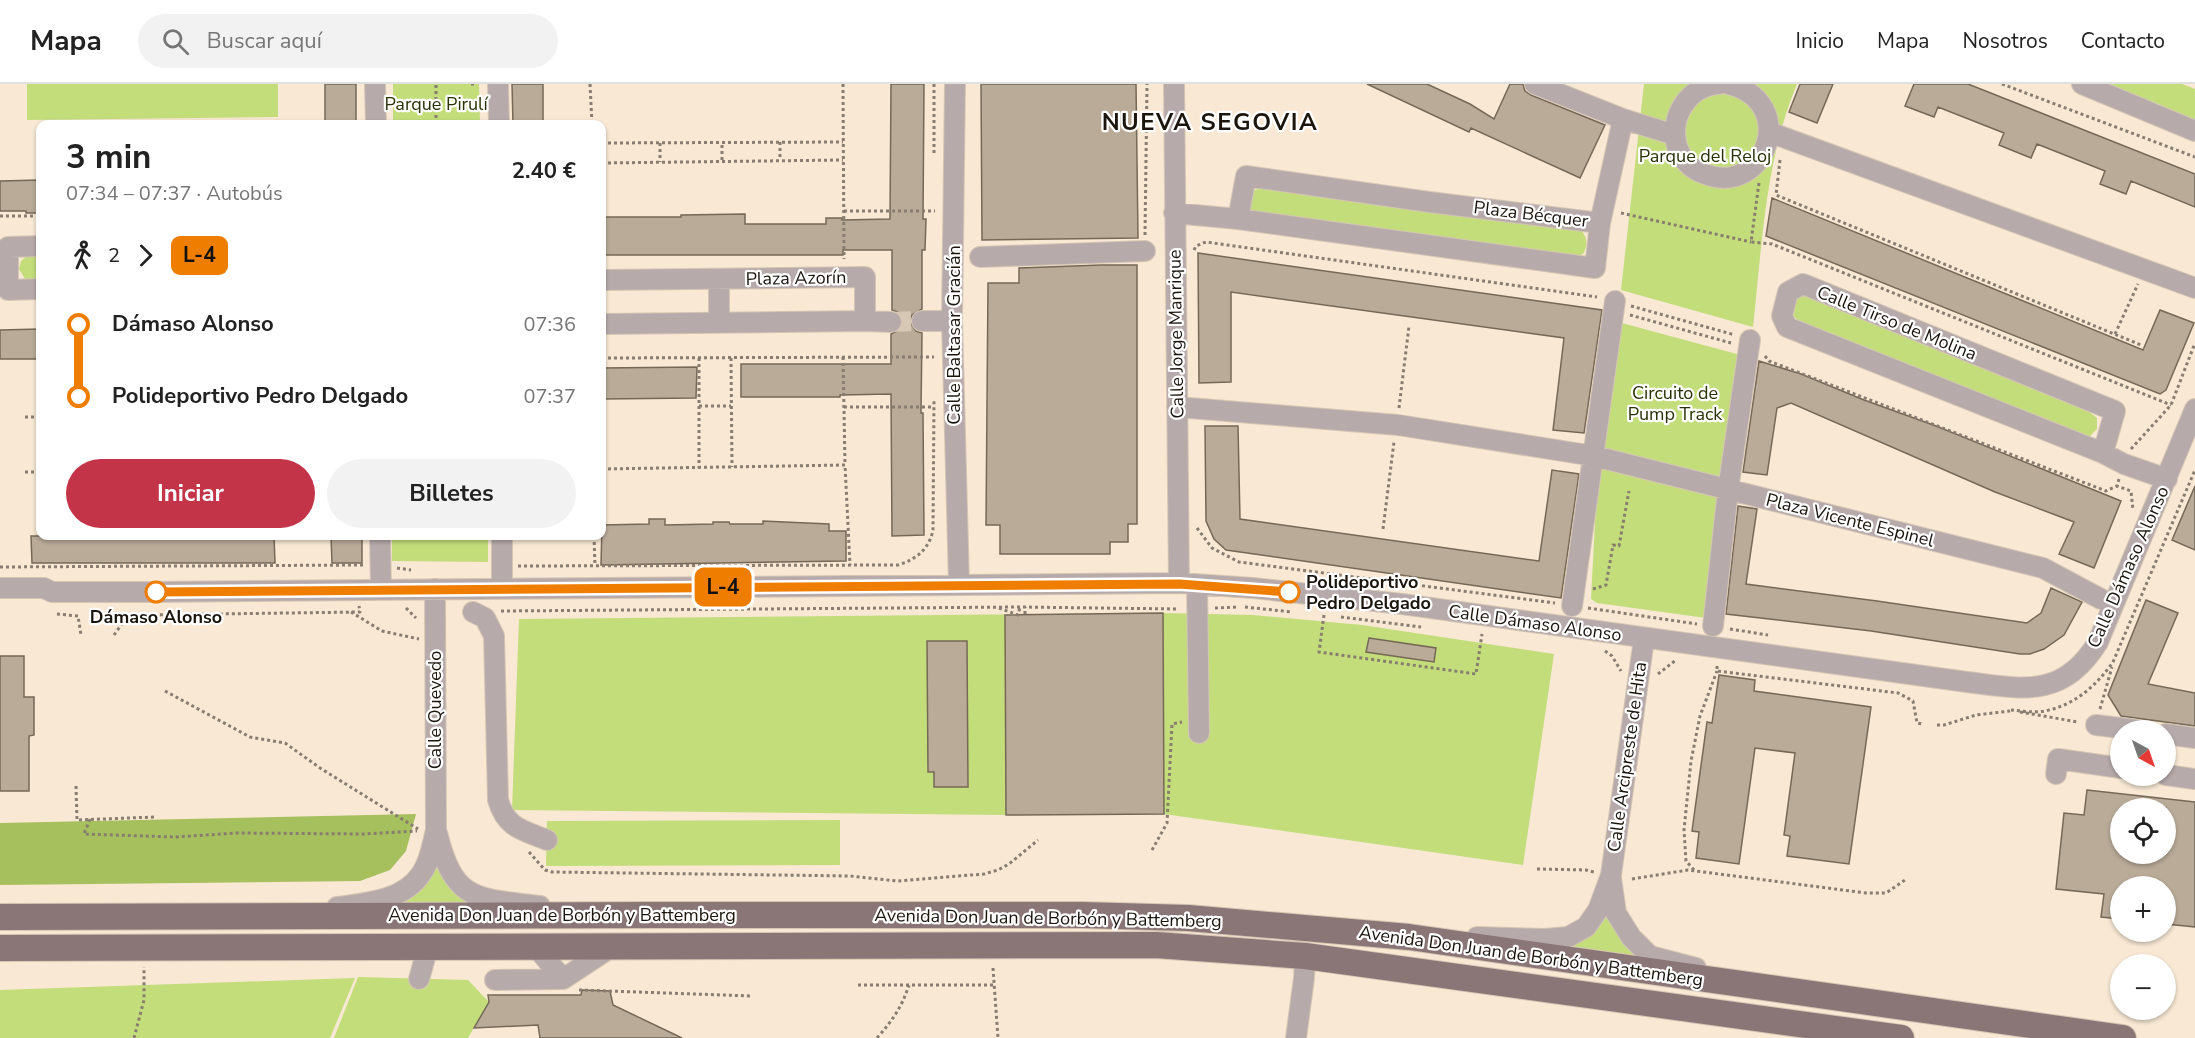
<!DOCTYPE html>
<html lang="es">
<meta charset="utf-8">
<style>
:root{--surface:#fff;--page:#f2f2f2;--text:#222;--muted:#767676;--line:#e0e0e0;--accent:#c43449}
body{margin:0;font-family:"Nunito Sans",sans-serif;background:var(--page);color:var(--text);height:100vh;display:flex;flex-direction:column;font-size:22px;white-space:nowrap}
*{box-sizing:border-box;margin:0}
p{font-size:20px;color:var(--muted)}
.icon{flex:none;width:33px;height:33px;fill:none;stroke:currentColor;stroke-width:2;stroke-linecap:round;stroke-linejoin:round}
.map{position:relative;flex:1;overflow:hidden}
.panel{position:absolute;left:36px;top:36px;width:570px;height:420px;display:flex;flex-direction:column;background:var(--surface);border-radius:12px;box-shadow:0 2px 4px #0004}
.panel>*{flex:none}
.badge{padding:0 12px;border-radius:9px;font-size:21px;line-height:39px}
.needle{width:39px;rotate:140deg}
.tools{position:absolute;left:2110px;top:636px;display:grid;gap:12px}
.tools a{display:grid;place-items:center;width:66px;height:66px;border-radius:50%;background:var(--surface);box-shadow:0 2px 4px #0004;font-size:30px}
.map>.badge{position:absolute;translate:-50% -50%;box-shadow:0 0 0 3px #fff}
.legs{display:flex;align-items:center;gap:9px;height:66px;padding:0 30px;font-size:20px}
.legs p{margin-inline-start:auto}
.summary{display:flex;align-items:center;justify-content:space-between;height:102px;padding:0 30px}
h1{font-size:33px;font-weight:700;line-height:45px}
.cta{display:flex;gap:12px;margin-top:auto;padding:12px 30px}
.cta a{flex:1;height:69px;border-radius:36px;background:var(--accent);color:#fff;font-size:24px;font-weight:700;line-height:69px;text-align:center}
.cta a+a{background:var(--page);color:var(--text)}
ul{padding:0 30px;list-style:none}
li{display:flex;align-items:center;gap:21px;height:72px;font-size:22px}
li i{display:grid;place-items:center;width:9px;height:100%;margin:0 8px;background:currentColor}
li i::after{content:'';width:15px;height:15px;margin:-8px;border:4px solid;border-radius:50%;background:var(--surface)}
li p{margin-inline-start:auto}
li:first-child i{background:linear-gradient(#0000 50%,currentColor 0)}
li:last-child i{background:linear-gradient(currentColor 50%,#0000 0)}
header{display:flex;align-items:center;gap:36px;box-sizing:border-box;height:84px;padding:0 30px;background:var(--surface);border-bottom:2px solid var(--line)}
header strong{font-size:28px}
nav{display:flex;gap:33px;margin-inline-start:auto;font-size:21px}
.search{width:420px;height:54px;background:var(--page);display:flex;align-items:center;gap:15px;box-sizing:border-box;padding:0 21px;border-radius:33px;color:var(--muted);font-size:22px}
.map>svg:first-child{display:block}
.green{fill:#c2dd7a}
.forest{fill:#a7c05e}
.building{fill:#baab98;stroke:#766857;stroke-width:1.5;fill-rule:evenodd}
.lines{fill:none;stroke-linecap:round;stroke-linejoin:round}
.minor-tunnel{stroke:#d7c8b6;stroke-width:20;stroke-dasharray:20 10;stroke-linecap:butt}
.minor-casing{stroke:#d5c6b4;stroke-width:22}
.major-casing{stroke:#d5c6b4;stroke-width:28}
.path{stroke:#887d70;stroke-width:3;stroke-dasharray:3 3;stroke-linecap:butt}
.minor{stroke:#b7aaab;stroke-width:20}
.major{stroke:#8a7577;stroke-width:26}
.line-1-casing{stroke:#fff;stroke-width:14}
.line-1{stroke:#ef7e00;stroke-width:9}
.stop-1-dot{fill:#fff;stroke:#ef7e00;stroke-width:3}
.labels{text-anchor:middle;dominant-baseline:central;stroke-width:4.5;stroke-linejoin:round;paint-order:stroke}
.park-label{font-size:18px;fill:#283208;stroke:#fff}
.street-label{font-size:18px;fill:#1b150e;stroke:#fff}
.stop-label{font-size:18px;font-weight:bold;fill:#1b150e;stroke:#fff;text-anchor:start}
.district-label{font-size:24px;font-weight:bold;letter-spacing:1.5px;fill:#1b150e;stroke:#fff}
</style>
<header>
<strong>Mapa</strong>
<div class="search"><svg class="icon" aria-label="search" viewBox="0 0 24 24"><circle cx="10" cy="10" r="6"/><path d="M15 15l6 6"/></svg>Buscar aquí</div>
<nav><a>Inicio</a><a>Mapa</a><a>Nosotros</a><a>Contacto</a></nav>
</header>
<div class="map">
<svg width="2195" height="954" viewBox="0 0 2195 954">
<rect width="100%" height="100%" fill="#f8e8d4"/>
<path class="green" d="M27,0H278V33L27,36Z
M393,0H479L480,40H393Z
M1644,0H1797C1765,76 1762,162 1753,243L1621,206Z
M2103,0H2182L2195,5V37Z
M1265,102L1581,146C1588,155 1588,161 1583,170L1577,172L1253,130L1247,115L1253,107Z
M29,170H39L40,198L25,195L19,185L21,177Z
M1800,211L1815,213L2088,327L2097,334V345L2090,352L2082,353L1801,239L1790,229L1792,219Z
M1618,238L1748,273L1730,396L1603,367Z
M1598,382L1728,406L1706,534L1597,519L1591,515Z
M392,452H488V478L392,477Z
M1163,529L1253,531L1362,541L1554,570L1523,781L1164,730L1006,731L512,726L519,535Z
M840,736V781L546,782L547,737Z
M436,771L485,823H396C421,808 431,801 436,771Z
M1608,819L1613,843L1629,865L1649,879L1561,864C1587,854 1601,847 1608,819Z
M358,893L468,896L489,918L468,954H334Z
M355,894L330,954H0V906Z"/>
<path class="forest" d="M416,730L406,767L390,786L360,797L0,801V739Z"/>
<path class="building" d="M325,0H356V40H325Z
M512,0H543V40H513Z
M891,0H924L923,135H926L925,166H922V225L912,231L910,238L916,247L922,249L921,329H923L924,451L892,452L891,310L840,311V313H741V280H891V250L901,245L903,238L898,228L892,226V166H843V171H602V133H681V131L745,130V140H826V134H842V136L890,135Z
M981,0H1136L1138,154L982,156Z
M1367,0H1427L1470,20L1494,35L1510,0H1523L1525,7L1531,11L1605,41L1580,94L1471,44L1469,48Z
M1800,0H1833L1817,39L1789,28Z
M1914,0H1968L2195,90V123L2131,97L2126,110L2100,100L2105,87L2037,60L2031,74L1999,61L2004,49L1938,23L1934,33L1905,22Z
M40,96V129H26V127H0V97Z
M1772,114L2143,266L2160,226L2194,239L2166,306L2160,310L1766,152Z
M1198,169L1602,226L1584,349L1553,346L1564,254L1231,208V298L1199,299Z
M1101,181H1137V440H1128V458H1110V470H1000V441H986L988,199H1019V184Z
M40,245V275H0V246Z
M1759,277L1801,290L1864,316L1936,342L2121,417L2094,484L2059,470L2074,438L1995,408L1791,319L1777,324L1767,391L1743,388Z
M697,283L696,314L602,315V284Z
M1205,342H1238L1240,435L1539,477L1552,386L1579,390L1561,514L1226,466L1214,455L1206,437Z
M2195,402V466L2172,456Z
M1738,422L1757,425L1746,500L1877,517L2027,539L2041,529L2051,504L2082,518L2064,551L2044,565L2030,570H2020L1871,547L1726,530Z
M649,435H665V441L713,440V438H729L730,440H763V437L829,440V447H846V477L601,481L602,441L649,440Z
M31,452H274L275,479H32Z
M331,452H362V479H332Z
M2146,516L2178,529L2148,600L2195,609V642L2121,632L2108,611Z
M1163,529L1164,730L1006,731L1005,531Z
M1369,554L1436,564L1434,578L1366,568Z
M927,557H967L968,703H934V688H928Z
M0,572H24V613H34V651L29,652V707H0Z
M1719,591L1755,596L1754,607L1871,623L1849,780L1787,772L1790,752L1784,751L1795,669L1755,664L1739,780L1696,774L1699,748L1692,747L1707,638L1712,639Z
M2087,706L2195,718V843L2166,840V802H2121V835L2101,833L2104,810L2056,805L2064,729L2084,731ZM2121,724H2166V770H2121Z
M582,906L610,907L613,921L682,954H540L538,941L474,944L489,918L488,911H581Z"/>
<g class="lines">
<path class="minor-tunnel" d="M891,238L922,237"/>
<defs>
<path id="minor" d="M375,0L376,40
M498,0L499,40
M955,0L952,237L959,501
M1174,0L1179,499
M1535,0L1623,35L1675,51
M1719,0C1688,2 1669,33 1677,62C1681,75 1692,86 1705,90C1766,114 1800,17 1728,0
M2082,0L2195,47
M1769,48L2195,204
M1174,129L1238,135L1595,184L1600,139L1429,118L1246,92L1238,135
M1600,139L1623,35
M40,162L8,163V206L40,205
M980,173L1145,167
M602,196L865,193V237L602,240
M865,237L891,238
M922,237H952
M719,238V195
M1177,323L1398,341L1594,372L2043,484L2101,515
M2103,369L2115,327L1803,200L1788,208L1782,232L1787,243L2103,369L2124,380L2167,395
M380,452L381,506
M502,452V505
M1197,501L1199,649
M0,504H44L52,508H149L1179,499L1253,504L1402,520L1967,598C2023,605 2063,615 2098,558L2195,325
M1572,522L1615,217
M473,528L485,534L494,552L498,716C506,744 522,746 547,756
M1713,542L1728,406L1750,256
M2096,641L2137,646
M2166,650L2195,654
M2056,690L2058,675L2121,684
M2166,691L2195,695
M437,749C454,818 476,814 540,822
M1611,794L1616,829L1631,853L1650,872L1696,884
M337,823C366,819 403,817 421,790C430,778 432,761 436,746L435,505
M1477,853L1545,855L1568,853L1586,843L1598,826L1611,791L1644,555
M536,863L563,895L610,864
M419,895L428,863
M495,896L563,895
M1296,954L1304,894L1305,872"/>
<path id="major" d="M0,833L655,831H1082L1188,834L1409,853L2123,954
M0,864L1156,861L1305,872L1901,954"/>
</defs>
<use href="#minor" class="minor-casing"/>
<use href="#major" class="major-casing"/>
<path class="path" d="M471,0H477
M590,0L592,40
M843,0L844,175
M934,0V69
M2002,0L2195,73
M436,40V0
M780,58V76
M602,59L843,58
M660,59V78
M722,76V59
M1780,76L1776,111L2141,261
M602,79L843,76
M1759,99L1751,158L1772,160L2171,321
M844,127H935
M1621,129L1751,158
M0,132H40
M1145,151L1147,0
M1194,166L1196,162L1206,158L1597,213
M1631,222L1735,251
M1630,231L1731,259
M2115,250L2138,200
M1765,272L1769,277L2106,407L2117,402
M843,273L845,381
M602,274L934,273
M699,274V384
M731,274L732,383
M699,322H731
M844,323H934
M1399,324L1409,242
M25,333H40
M2131,365L2171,321L2195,259
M602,385L845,381L850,481
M25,388H40
M2119,395L2117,402L2131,407L2133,426
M1197,444L1212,464L1239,478L1555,519
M1383,445L1394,358
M594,452L595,482
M518,482L898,481C917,475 929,465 933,446L934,316
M0,483L364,481
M397,484L411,486
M1593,505L1606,501L1613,461L1619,462L1629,407
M1245,523L1292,528
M406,524L416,534
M999,524L1018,531L1020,523
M1215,524L1239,523
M1588,524L1697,540
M501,527L1020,523L1179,525
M351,528L382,547L419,555
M57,530L78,532L81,551
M1025,530V523
M1324,531L1319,568L1476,590L1482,550
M1341,533L1421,543
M1730,545L1768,551
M114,551L124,537L143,531L360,528L359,522
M1605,567L1612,572L1621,587
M1717,582V587L1898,609L1913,617L1917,639L1922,640
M1658,590L1676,576
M165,607L250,653L285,659L320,684L418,745
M2100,625L2112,583
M2011,626C2022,627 2034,629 2045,627C2075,621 2096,602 2113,578L2195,386
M2020,628L2078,638
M1937,641H1944L1976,631L2010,627
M76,702L77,736L155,733
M90,735L84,750L175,753L237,749L363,750L417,747
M1152,766L1167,739L1172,640L1182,638
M529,768L545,786L552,788L850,792L897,797L984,790L998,786L1009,780L1038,756
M1537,785L1586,786L1594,788
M1694,786L1686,777L1684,746L1691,677L1700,632L1717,587
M1632,795L1688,786L1866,809H1886L1905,796
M993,884L998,954
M858,901H993
M579,906L752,912
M134,954L144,916V883
M877,954C892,937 902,923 909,901"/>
<use href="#minor" class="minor"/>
<use href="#major" class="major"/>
</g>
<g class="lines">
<defs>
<path id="line-1" d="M156,508L1179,500L1289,508"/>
</defs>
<use href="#line-1" class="line-1-casing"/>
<use href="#line-1" class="line-1"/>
</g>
<g class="stop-1-dot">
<circle cx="156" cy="508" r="10"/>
<circle cx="1289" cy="508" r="10"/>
</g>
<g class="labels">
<g class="park-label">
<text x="436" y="20">Parque Pirulí</text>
<text x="1705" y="72">Parque del Reloj</text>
<text x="1675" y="309">Circuito de<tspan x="1675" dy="21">Pump Track</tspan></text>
</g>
<g class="street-label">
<text transform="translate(1531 130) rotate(7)">Plaza Bécquer</text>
<text transform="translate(796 194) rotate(-1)">Plaza Azorín</text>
<text transform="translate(1897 239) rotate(22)">Calle Tirso de Molina</text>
<text transform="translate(1176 250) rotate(-91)">Calle Jorge Manrique</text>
<text transform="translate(954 251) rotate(-90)">Calle Baltasar Gracián</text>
<text transform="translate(1850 436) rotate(14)">Plaza Vicente Espinel</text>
<text transform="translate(2128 483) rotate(-66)">Calle Dámaso Alonso</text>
<text transform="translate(1535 539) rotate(8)">Calle Dámaso Alonso</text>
<text transform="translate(435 626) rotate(-90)">Calle Quevedo</text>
<text transform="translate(1627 673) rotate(-82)">Calle Arcipreste de Hita</text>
<text x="562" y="831">Avenida Don Juan de Borbón y Battemberg</text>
<text transform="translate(1048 834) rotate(1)">Avenida Don Juan de Borbón y Battemberg</text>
<text transform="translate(1531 872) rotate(8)">Avenida Don Juan de Borbón y Battemberg</text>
</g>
<g class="stop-label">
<text x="1306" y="498">Polideportivo<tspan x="1306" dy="21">Pedro Delgado</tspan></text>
<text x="156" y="533" text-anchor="middle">Dámaso Alonso</text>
</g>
<g class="district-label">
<text x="1210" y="38">NUEVA SEGOVIA</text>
</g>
</g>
</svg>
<div class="tools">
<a><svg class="needle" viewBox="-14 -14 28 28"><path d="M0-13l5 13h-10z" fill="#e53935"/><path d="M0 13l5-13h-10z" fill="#767676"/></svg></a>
<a><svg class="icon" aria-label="locate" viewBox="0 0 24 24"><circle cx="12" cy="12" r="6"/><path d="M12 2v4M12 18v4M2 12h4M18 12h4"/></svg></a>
<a>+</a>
<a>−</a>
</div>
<b class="badge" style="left:723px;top:503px;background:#ef7e00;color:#111">L-4</b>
<section class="panel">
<div class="summary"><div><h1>3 min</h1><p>07:34 – 07:37 · Autobús</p></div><b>2.40 €</b></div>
<div class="legs"><svg class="icon" aria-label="walk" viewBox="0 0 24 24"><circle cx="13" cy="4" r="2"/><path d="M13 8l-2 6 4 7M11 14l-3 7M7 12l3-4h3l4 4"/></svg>2<svg class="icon" aria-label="forward" viewBox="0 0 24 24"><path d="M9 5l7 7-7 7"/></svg><b class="badge" style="background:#ef7e00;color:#111">L-4</b></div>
<ul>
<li><i style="color:#ef7e00"></i><b>Dámaso Alonso</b><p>07:36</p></li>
<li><i style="color:#ef7e00"></i><b>Polideportivo Pedro Delgado</b><p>07:37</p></li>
</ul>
<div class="cta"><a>Iniciar</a><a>Billetes</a></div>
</section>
</div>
